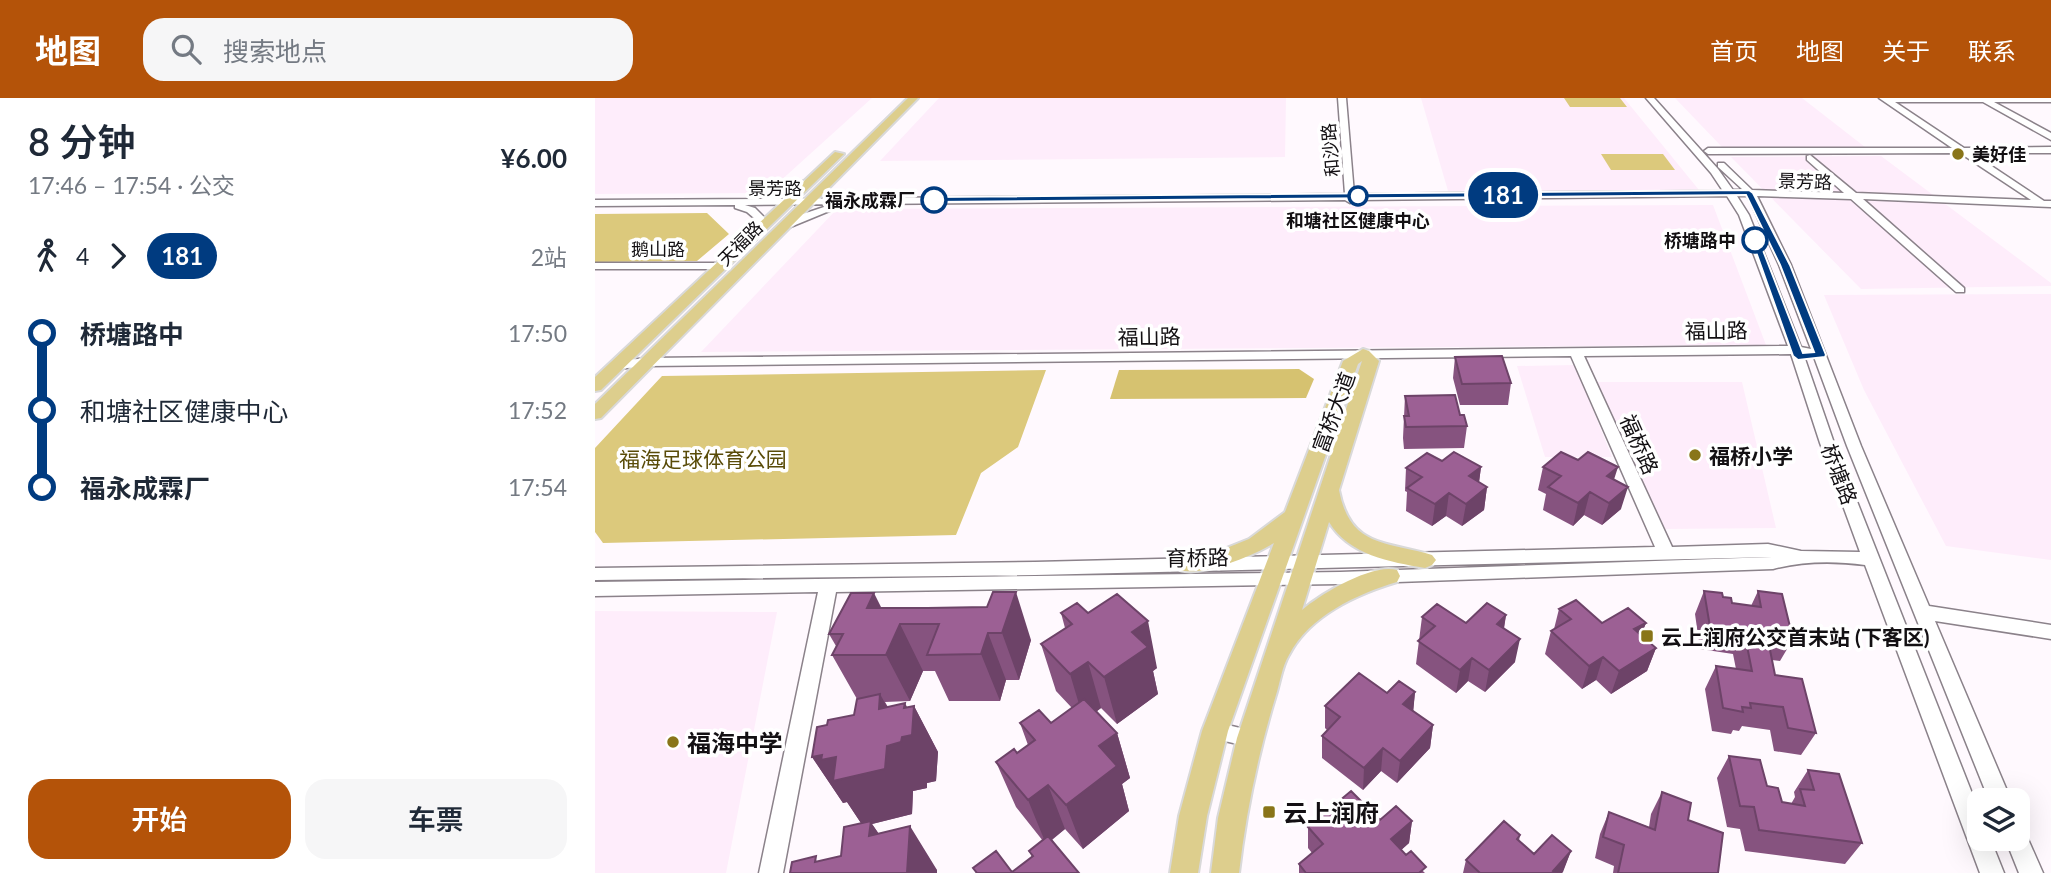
<!DOCTYPE html>
<html lang="zh">
<meta charset="utf-8">
<style>
:root{--surface:#fff;--page:#f6f6f7;--text:#1f2937;--muted:#747a83;--accent:#b45309}
body{margin:0;font-family:Lato,"Noto Sans SC",sans-serif;background:var(--page);color:var(--text);height:100vh;display:flex;flex-direction:column;font-size:26px;white-space:nowrap}
*{box-sizing:border-box;margin:0}
p{font-size:23px;color:var(--muted)}
.icon{flex:none;width:38px;height:38px;fill:none;stroke:currentColor;stroke-width:2;stroke-linecap:round;stroke-linejoin:round}
.map{position:relative;flex:1;overflow:hidden}
.details{display:flex;flex-direction:column;background:var(--surface);width:595px}
.details>*{flex:none}
.badge{padding:0 14px;border-radius:23px;font-size:24px;line-height:46px}
.fabs{position:absolute;left:1372px;top:690px;display:grid;gap:14px}
.fabs a{display:grid;place-items:center;width:63px;height:63px;border-radius:14px;background:var(--surface);box-shadow:0 7px 28px #0002;font-size:35px}
.map>.badge{position:absolute;translate:-50% -50%;box-shadow:0 0 0 4px #fff}
.legs{display:flex;align-items:center;gap:10px;height:77px;padding:0 28px;font-size:23px}
.legs p{margin-inline-start:auto}
.overview{display:flex;align-items:center;justify-content:space-between;height:119px;padding:0 28px}
h1{font-size:38px;font-weight:600;line-height:52px}
.action{display:flex;gap:14px;margin-top:auto;padding:14px 28px}
.action a{flex:1;height:80px;border-radius:21px;background:var(--accent);color:#fff;font-size:28px;font-weight:600;line-height:80px;text-align:center}
.action a+a{background:var(--page);color:var(--text)}
ul{padding:0 28px;list-style:none}
li{display:flex;align-items:center;gap:24px;height:77px;font-size:26px}
li i{display:grid;place-items:center;width:10px;height:100%;margin:0 9px;background:currentColor}
li i::after{content:'';width:18px;height:18px;margin:-9px;border:5px solid;border-radius:50%;background:var(--surface)}
li p{margin-inline-start:auto}
li:first-child i{background:linear-gradient(#0000 50%,currentColor 0)}
li:last-child i{background:linear-gradient(currentColor 50%,#0000 0)}
header{display:flex;align-items:center;gap:42px;box-sizing:border-box;height:98px;padding:0 35px;background:var(--accent);color:#fff}
header strong{font-size:33px}
nav{display:flex;gap:38px;margin-inline-start:auto;font-size:24px}
.search{width:490px;height:63px;background:var(--page);display:flex;align-items:center;gap:18px;box-sizing:border-box;padding:0 24px;border-radius:21px;color:var(--muted);font-size:26px}
main{display:flex;flex:1;min-height:0}
.map>svg:first-child{display:block}
.built{fill:#feedfb}
.green{fill:#dcc97c}
.forest{fill:#d6c270}
.lines{fill:none;stroke-linecap:round;stroke-linejoin:round}
.minor-casing{stroke:#8b828a;stroke-width:3}
.major-casing{stroke:#d9d9d9;stroke-width:4}
.minor{fill:#fff;fill-rule:evenodd}
.major{fill:#ddce8d;fill-rule:evenodd}
.wall{fill:#86537f}
.shaded-wall{fill:#6d4368}
.building{fill:#9c6094;stroke:#6d4368;stroke-width:2}
.line-1{fill:#003b80;stroke:#fff;stroke-width:2}
.poi-dot{fill:#897519;stroke:#fff;stroke-width:2.5}
.stop-1-dot{fill:#fff;stroke:#003b80;stroke-width:3.5}
.labels{text-anchor:middle;dominant-baseline:central;stroke-width:7;stroke-linejoin:round;paint-order:stroke}
.far-street-label{font-size:18px;fill:#131013;stroke:#fff}
.far-poi-label{font-size:18px;font-weight:bold;fill:#131013;stroke:#fff;text-anchor:start}
.far-stop-label{font-size:18px;font-weight:bold;fill:#131013;stroke:#fff;text-anchor:end}
.street-label{font-size:21px;fill:#131013;stroke:#fff}
.poi-label{font-size:21px;font-weight:bold;fill:#131013;stroke:#fff;text-anchor:start}
.park-label{font-size:21px;fill:#594b08;stroke:#fff}
.near-poi-label{font-size:24px;font-weight:bold;fill:#131013;stroke:#fff;text-anchor:start}
</style>
<header>
<strong>地图</strong>
<div class="search"><svg class="icon" aria-label="search" viewBox="0 0 24 24"><circle cx="10" cy="10" r="6"/><path d="M15 15l6 6"/></svg>搜索地点</div>
<nav><a>首页</a><a>地图</a><a>关于</a><a>联系</a></nav>
</header>
<main>
<section class="details">
<div class="overview"><div><h1>8 分钟</h1><p>17:46 – 17:54 · 公交</p></div><b>¥6.00</b></div>
<div class="legs"><svg class="icon" aria-label="walk" viewBox="0 0 24 24"><circle cx="13" cy="4" r="2"/><path d="M13 8l-2 6 4 7M11 14l-3 7M7 12l3-4h3l4 4"/></svg>4<svg class="icon" aria-label="forward" viewBox="0 0 24 24"><path d="M9 5l7 7-7 7"/></svg><b class="badge" style="background:#003b80;color:#fff">181</b><p>2站</p></div>
<ul>
<li><i style="color:#003b80"></i><b>桥塘路中</b><p>17:50</p></li>
<li><i style="color:#003b80"></i><span>和塘社区健康中心</span><p>17:52</p></li>
<li><i style="color:#003b80"></i><b>福永成霖厂</b><p>17:54</p></li>
</ul>
<div class="action"><a>开始</a><a>车票</a></div>
</section>
<div class="map">
<svg width="1456" height="775" viewBox="0 0 1456 775">
<rect width="100%" height="100%" fill="#fff9fe"/>
<path class="built" d="M0,0H277L172,95L0,96Z
M344,0H691L690,59L285,63Z
M826,0H1029L1104,92L853,93Z
M1080,0H1207L1270,49H1127Z
M1286,58L1456,185V188L1266,191L1136,59Z
M1118,107L1171,247L106,254L242,111Z
M1456,196V462L1351,448L1269,292L1229,197Z
M980,267L1017,359H950L922,268Z
M1002,284H1147L1181,430L1070,431Z
M0,513L182,514L131,775H0Z"/>
<path class="green" d="M969,0H1025L1032,9H975Z
M1006,56H1068L1080,72H1016Z
M112,115L134,136L102,163L0,164V116Z
M451,272L423,349L386,375L361,437L8,445L0,434V350L67,278Z"/>
<path class="forest" d="M704,271L719,281L711,300L515,301L524,272Z"/>
<g class="lines">
<defs>
<path id="minor" d="M743,0H751L759,96L1128,93L1116,75L1051,0H1059L1123,71L1138,92H1148L1123,69V65H1129L1157,92L1249,95L1212,62V58L1215,57L1261,95L1436,102L1365,55L1113,56L1109,53L1113,50H1357L1284,0H1456V4H1399L1456,35V42L1388,4H1300L1369,50L1456,49V55H1377L1449,103H1456V109L1268,101L1369,190V194H1361L1256,101L1162,98L1196,167L1266,348L1334,508L1456,527V541L1340,523L1416,702H1394L1252,348L1219,259L1209,258L1239,345L1384,713V740H1395L1409,775H1385L1270,467C1239,463 1209,463 1178,471L745,486L241,494L188,775H164L223,494L0,498V484L745,474L1177,459L440,477L0,482V470L440,464L1060,449L976,258L53,268L22,271L15,267L22,263L53,260L1193,248L1144,117L1132,98L760,102L755,105L750,102L150,107L160,110L169,119L168,132L163,135L158,132L159,120L152,114L140,110V107L0,108V102L169,101L170,97L214,81L219,84L217,86L178,101L750,96ZM1142,98H1152L1155,103L1184,167L1216,251L1206,249L1154,117ZM1196,256L1225,345L1265,454L1206,453L1173,446L1077,449L989,258Z
M235,107L244,109L193,130L184,128L202,118Z
M0,165H126L132,168L126,171H0Z
M620,624L662,634L665,640L662,646L655,649L613,639L610,633L613,627Z
M1423,730L1429,732L1448,775H1424L1410,740H1423Z"/>
<path id="major" d="M313,0H323L6,320L0,321V306Z
M240,54L249,56L6,292L0,293V279Z
M768,251L774,253L784,263L744,392C755,450 791,443 837,457L841,462L837,467L830,470C795,464 754,457 734,424L707,512C726,496 777,465 802,472L805,478L802,484C762,496 714,518 694,557C687,568 685,585 681,597C663,656 651,714 644,775H616L623,720L642,640L767,263L763,266L633,633L612,718L603,775H575L584,718L607,633L679,445C659,457 608,479 585,472L582,467L585,462L629,451L654,441L690,414L748,263Z"/>
</defs>
<use href="#minor" class="minor-casing"/>
<use href="#major" class="major-casing"/>
<use href="#minor" class="minor"/>
<use href="#major" class="major"/>
</g>
<path class="wall" d="M860,259L916,285L913,307H865L858,280Z
M810,298L865,317L872,328L869,350L809,351L808,340Z
M847,363L886,369L884,384L892,389L889,412L867,428L851,418L837,428L811,413L812,394L810,393L811,370Z
M948,369L1019,381L1026,411L1007,427L989,417L978,428L948,412L951,396L943,392Z
M1109,493L1137,505L1156,508L1163,493L1198,541L1185,563L1177,562L1180,577L1221,635L1206,657L1179,653L1175,632L1147,628L1144,633L1138,632L1136,636L1117,633L1110,591L1121,568L1141,571L1138,556L1105,551L1100,516Z
M286,510L436,542L424,582H411L405,603H354L340,573H328L315,603L290,604L293,609L312,610L319,608L343,654L341,683L332,685V690L318,693L317,716L277,726L284,736L342,772V775H195L225,763L246,758L266,725L252,704L248,705L217,659L232,627L259,617L262,601L237,557L241,548L234,536Z
M964,511L1007,525H1051L1046,537L1061,550L1052,573L1016,596L1001,582L987,591L950,556L956,533L959,531Z
M466,515H493L562,570L558,573L563,596L522,626L506,610L502,613L522,635L535,680L527,686L534,713L488,751L470,731L457,742L484,775H381L378,770L417,774L437,759L434,753L448,743L421,709L401,664L422,655L433,647L425,625H456L477,610L461,593L446,546L470,530Z
M911,517L909,531L920,564L890,594L873,583L861,595L821,566L827,519L871,525Z
M820,594L818,613L838,627L835,650L802,685L786,673L768,692L727,660V638L732,632L730,630V608L792,595Z
M1134,658L1187,704L1196,706L1200,699L1199,694L1213,672L1267,745L1250,766L1150,753L1145,731L1132,729L1122,680Z
M1067,694L1093,722L1123,775H1018L1019,768L1000,760L1005,736L1014,714L1054,729L1056,716Z
M785,722L817,723L814,745L806,752L830,775H704V766L717,755L713,750V729Z
M925,737L924,743L939,756L976,753L967,775H868L871,762Z"/>
<path class="shaded-wall" d="M886,369L883,392L874,378Z
M1023,369L1016,391L1012,378Z
M892,389L889,412L867,428L871,406Z
M1033,389L1026,411L1007,427L1014,405Z
M995,394L989,417L978,428L983,405Z
M854,395L851,418L837,428L840,406Z
M421,494L436,542L424,582L407,535Z
M279,495L300,537L305,526L328,573L315,603L291,557L272,510Z
M911,517L907,540L902,526Z
M553,523L562,570L558,573L563,596L522,626L509,579L537,534Z
M1051,525L1042,547L1039,531Z
M393,535L411,582L405,603L386,556Z
M925,541L920,564L890,594L894,572Z
M1061,550L1052,573L1016,596L1024,573Z
M1008,559L1001,582L987,591L994,568Z
M877,560L873,583L861,595L865,572Z
M493,564L506,610L489,623L475,576Z
M820,594L818,616L808,606Z
M285,596L309,639L310,605L318,621L319,608L343,654L341,683L332,685V690L318,693L317,716L277,726L305,767L299,775L252,704L248,705L217,659L292,648L284,611Z
M838,627L835,650L802,685L805,663Z
M522,635L535,680L527,686L534,713L488,751L471,707L504,648Z
M788,650L786,673L768,692L769,670Z
M453,687L470,731L451,746L433,702Z
M817,723L814,745L794,763L796,741Z
M315,728L342,772V775H312Z
M976,753L968,774L967,775H957L958,773Z"/>
<path class="building" d="M907,258L916,285L867,286L860,259Z
M860,297L865,317H869L872,328L811,329L809,318H814L810,298Z
M859,354L886,369L874,378L892,389L871,406L854,395L840,406L812,390L827,379L811,370L832,355L847,363Z
M966,354L983,362L993,354L1023,369L1012,378L1033,389L1014,405L995,394L983,405L953,389L966,378L948,369Z
M1109,493L1127,495L1128,499L1136,500L1137,505L1166,509L1163,493L1187,496L1198,541L1172,537L1180,577L1207,581L1221,635L1193,630L1188,609L1155,605L1156,610L1147,609L1148,614L1128,610L1121,568L1157,573L1149,533L1115,529Z
M398,494H421L407,535H393L386,556L332,557L344,526H305L291,557H237L248,536H234L256,495H279L272,510H332L392,509Z
M522,496L553,523L537,534L553,549L509,579L493,564L475,576L446,546L477,526L466,515L482,505L493,515Z
M981,502L1007,525L1033,510L1051,525L1039,531L1061,550L1024,573L1008,559L994,568L956,533L976,521L964,511Z
M892,505L911,517L902,526L925,541L894,572L877,560L865,572L823,543L840,528L827,519L842,506L871,525Z
M764,575L792,595L804,583L820,594L808,606L838,627L805,663L788,650L769,670L727,638L745,619L730,608Z
M285,596L284,611L310,605L309,610L319,608L317,637L307,639L306,644L292,648L290,671L238,683L241,659L226,662L227,657L217,659L222,629L232,627L233,622L259,617L262,601Z
M489,601L522,635L504,648L522,668L471,707L453,687L433,702L401,664L419,651L422,655L440,642L425,625L444,612L456,625Z
M1134,658L1165,662L1172,688L1183,690L1187,704L1210,708L1205,691L1219,692L1213,672L1244,676L1267,745L1164,732L1159,709L1145,708Z
M756,693L785,722L801,708L817,723L796,741L811,757L816,753L831,769L824,775H711L704,766L728,746L713,729Z
M1067,694L1096,705L1093,722L1128,735L1123,775H1023L1029,747L1008,739L1014,714L1060,732Z
M276,723L274,738L315,728L312,775H195L197,764L221,758L220,764L246,758L249,729Z
M909,723L925,737L922,741L939,756L957,737L976,753L958,773L961,775H885L871,762Z
M453,738L484,775H382L378,770L401,753L417,774L438,758L434,753Z"/>
<path class="line-1" d="M1154,92L1158,95L1195,167L1231,257L1230,259L1203,262L1198,258L1156,140L1164,142L1208,255L1219,254L1185,167L1151,97L339,104L334,102L339,99Z"/>
<g class="poi-dot">
<circle cx="1363" cy="56" r="7"/>
<circle cx="1100" cy="357" r="7"/>
<rect x="1045" y="531" width="14" height="14" rx="3.5"/>
<circle cx="78" cy="644" r="7"/>
<rect x="667" y="707" width="14" height="14" rx="3.5"/>
</g>
<g class="stop-1-dot">
<circle cx="763" cy="98" r="9"/>
<circle cx="339" cy="102" r="12"/>
<circle cx="1160" cy="142" r="12"/>
</g>
<g class="labels">
<g class="far-street-label">
<text transform="translate(735 52) rotate(-95)">和沙路</text>
<text transform="translate(1210 83) rotate(2)">景芳路</text>
<text x="180" y="90">景芳路</text>
<text transform="translate(145 145) rotate(-45)">天福路</text>
<text x="63" y="151">鹅山路</text>
</g>
<g class="far-poi-label">
<text x="1377" y="56">美好佳</text>
</g>
<g class="far-stop-label">
<text x="320" y="102">福永成霖厂</text>
<text x="763" y="122" text-anchor="middle">和塘社区健康中心</text>
<text x="1141" y="142">桥塘路中</text>
</g>
<g class="street-label">
<text transform="translate(1121 232) rotate(-1)">福山路</text>
<text transform="translate(554 238) rotate(-1)">福山路</text>
<text transform="translate(738 314) rotate(-70)">富桥大道</text>
<text transform="translate(1045 346) rotate(66)">福桥路</text>
<text transform="translate(1245 376) rotate(69)">桥塘路</text>
<text transform="translate(602 459) rotate(-1)">育桥路</text>
</g>
<g class="poi-label">
<text x="1114" y="357">福桥小学</text>
<text x="1066" y="538">云上润府公交首末站 (下客区)</text>
</g>
<g class="park-label">
<text x="108" y="360">福海足球体育公园</text>
</g>
<g class="near-poi-label">
<text x="92" y="644">福海中学</text>
<text x="688" y="714">云上润府</text>
</g>
</g>
</svg>
<div class="fabs">
<a><svg class="icon" aria-label="layers" viewBox="0 0 24 24"><path d="M12 4l9 5-9 5-9-5zM3 14l9 5 9-5"/></svg></a>
</div>
<b class="badge" style="left:908px;top:97px;background:#003b80;color:#fff">181</b>
</div>
</main>
